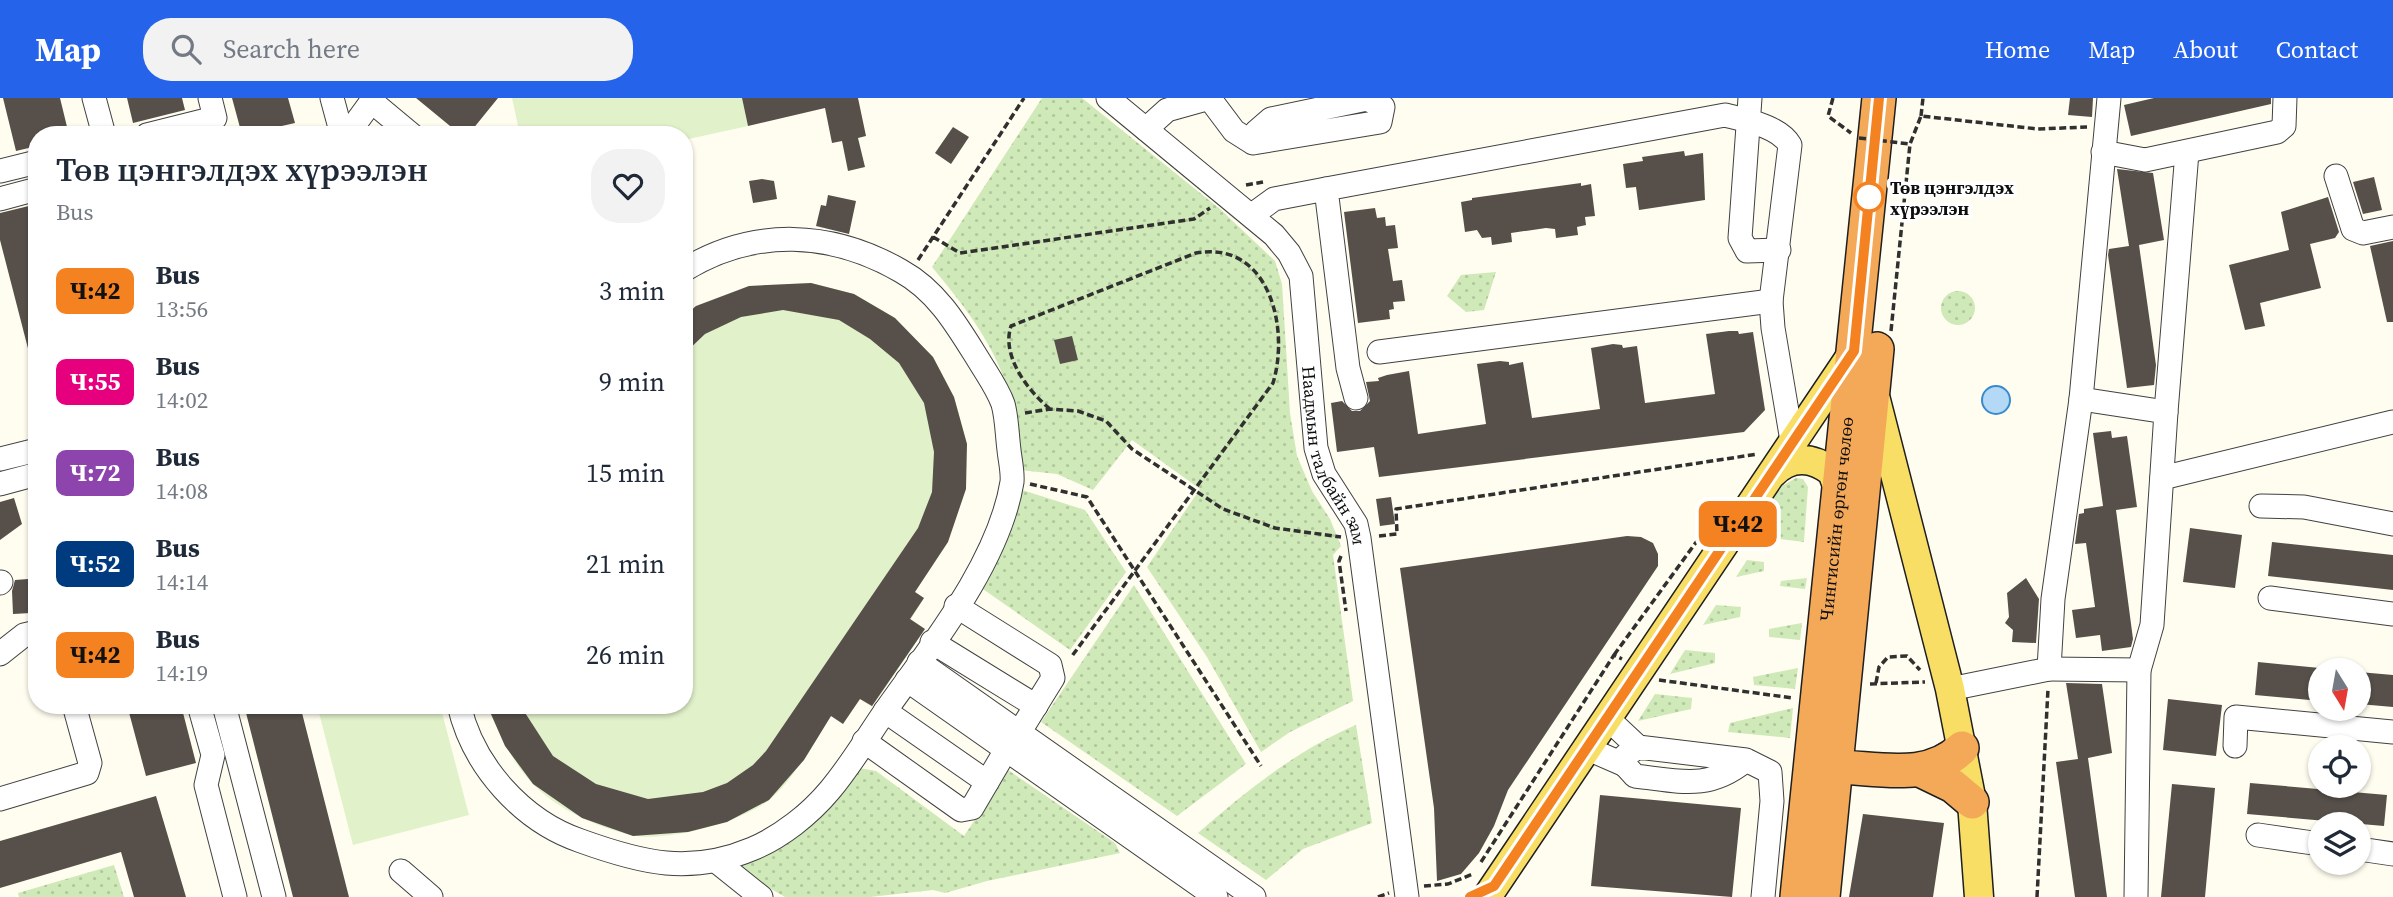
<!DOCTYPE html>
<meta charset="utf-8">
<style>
:root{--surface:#fff;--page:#f2f2f3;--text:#1f2937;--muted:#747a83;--accent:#2563eb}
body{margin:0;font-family:"Source Serif 4",serif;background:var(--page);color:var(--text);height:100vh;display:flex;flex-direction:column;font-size:26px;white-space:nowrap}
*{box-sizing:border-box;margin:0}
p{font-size:23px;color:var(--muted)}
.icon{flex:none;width:38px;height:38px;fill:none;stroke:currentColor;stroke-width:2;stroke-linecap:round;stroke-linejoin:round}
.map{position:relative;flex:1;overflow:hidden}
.panel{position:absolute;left:28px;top:28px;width:665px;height:588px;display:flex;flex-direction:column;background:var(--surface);border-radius:28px;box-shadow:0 2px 5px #0004}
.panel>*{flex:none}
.badge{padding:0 14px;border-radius:10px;font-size:24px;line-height:46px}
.needle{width:46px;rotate:169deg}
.buttons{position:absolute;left:2308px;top:560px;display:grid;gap:14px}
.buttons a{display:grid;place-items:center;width:63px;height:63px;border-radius:50%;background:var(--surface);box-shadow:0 2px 5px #0004;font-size:35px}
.map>.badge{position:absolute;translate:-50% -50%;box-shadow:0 0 0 4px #fff}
.round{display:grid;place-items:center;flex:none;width:74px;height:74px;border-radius:28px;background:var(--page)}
.headline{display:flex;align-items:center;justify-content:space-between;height:119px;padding:0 28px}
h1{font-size:33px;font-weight:600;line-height:52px}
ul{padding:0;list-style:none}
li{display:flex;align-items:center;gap:21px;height:91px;padding:0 28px}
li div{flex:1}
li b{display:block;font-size:26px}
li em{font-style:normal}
li .badge{min-width:77px;font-weight:700;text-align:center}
header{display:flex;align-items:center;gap:42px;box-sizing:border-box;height:98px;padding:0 35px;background:var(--accent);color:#fff}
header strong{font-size:33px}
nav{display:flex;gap:38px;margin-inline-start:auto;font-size:24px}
.search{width:490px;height:63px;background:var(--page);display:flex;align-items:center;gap:18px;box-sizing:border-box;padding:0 24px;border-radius:28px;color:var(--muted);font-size:26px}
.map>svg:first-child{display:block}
.green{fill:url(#green-dots)}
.pitch{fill:#e1f1ca}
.water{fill:#b4d9f6;stroke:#3a8ace;stroke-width:2}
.building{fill:#57504a}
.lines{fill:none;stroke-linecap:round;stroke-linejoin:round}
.minor-casing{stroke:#414141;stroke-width:25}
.major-casing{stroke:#1f1f1f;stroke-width:31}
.highway-casing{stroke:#1f1f1f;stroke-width:36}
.path{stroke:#303030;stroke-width:3.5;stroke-dasharray:7 3.5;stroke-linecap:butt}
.minor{stroke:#fff;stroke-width:23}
.major{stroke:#f9de65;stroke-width:28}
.highway{stroke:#f4a958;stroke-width:33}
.path-bridge{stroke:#303030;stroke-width:3.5;stroke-dasharray:7 3.5;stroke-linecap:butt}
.line-casing{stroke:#fff;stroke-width:16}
.line{stroke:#f58220;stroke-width:10}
.stop-dot{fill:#fff;stroke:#f58220;stroke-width:3.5}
.labels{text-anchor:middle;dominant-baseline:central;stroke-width:7;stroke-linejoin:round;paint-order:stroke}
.stop-label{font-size:18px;font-weight:bold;fill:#0e0e0e;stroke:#fff;text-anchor:start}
.street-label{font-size:18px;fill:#0e0e0e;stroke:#fff}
</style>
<header>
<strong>Map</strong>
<div class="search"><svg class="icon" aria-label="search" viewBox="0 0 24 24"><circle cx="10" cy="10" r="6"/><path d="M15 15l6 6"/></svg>Search here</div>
<nav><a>Home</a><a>Map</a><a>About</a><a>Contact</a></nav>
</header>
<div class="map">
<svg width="2393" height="799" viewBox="0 0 2393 799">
<defs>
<pattern id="green-dots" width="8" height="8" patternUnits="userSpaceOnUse" patternTransform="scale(1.75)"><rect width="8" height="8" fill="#cfe9b8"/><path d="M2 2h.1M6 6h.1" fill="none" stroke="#b1c79d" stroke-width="1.8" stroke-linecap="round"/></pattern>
</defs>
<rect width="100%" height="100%" fill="#fffdef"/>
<path class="green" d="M1042,0H1082L1220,111L1275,163L1282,186L1290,315L1297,358L1312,393L1330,421L1341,448L1333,457L1353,603L1290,634L1261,654L1207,559L1147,469L1200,391L1132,342L1093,392L1057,376L1020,372C1017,349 1017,324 1011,302C997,249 966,210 932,169Z
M1496,174L1484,212L1466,214L1447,198L1461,177Z
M1941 210a17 17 0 1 1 34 0a17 17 0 1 1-34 0Z
M1796,380L1803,381L1808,389L1804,444L1749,437L1782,388Z
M1016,390L1085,412L1126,474L1070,552L980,489Z
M1747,462L1764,464V473L1736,479Z
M1807,480L1805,491L1780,488L1781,483Z
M1134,487L1246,666L1177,718L1041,624Z
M1716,507L1741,509L1740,519L1703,527Z
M1802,525L1800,542L1769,539V531Z
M1685,552L1715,555V565L1670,576Z
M1798,570L1795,591L1754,587L1753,579Z
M1655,596L1692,600L1691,611L1638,623Z
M1793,610L1790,640L1728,634L1730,625Z
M1356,627L1372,725L1303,751L1266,782L1198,735C1246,693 1297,652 1356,627Z
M859,670L876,673L964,738L1008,672L1115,745L1120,755L987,783L945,795L933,792L870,799H785L738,772L745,763Z
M114,767L124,799H19L18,795Z"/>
<path class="pitch" d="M512,0H742L748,28L684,42V37H520Z
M811,185L854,196L895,220L933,259L954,299L967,346L915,494L924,500L911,521L925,531L872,609L860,601C850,607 836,613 829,621C809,647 795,682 768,703C740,724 665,745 631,737C597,729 556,711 532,685C511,663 499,635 487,607H684V218L749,188Z
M317,607H440L469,717L353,747Z"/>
<path class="water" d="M1982 302a14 14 0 1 1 28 0a14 14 0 1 1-28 0Z"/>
<path class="building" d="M3,0H60L69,37H37V48L16,53Z
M127,0H182L185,12L133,25Z
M232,0H288L295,25L242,37Z
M416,0H498L468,37H461Z
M742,0H858L866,38L858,40L865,69L848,73L842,43L832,45L825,10L748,28Z
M2070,0H2093L2092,19L2068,17Z
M2154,0H2271V6L2131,38L2124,7Z
M953,29L969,39L951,66L935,55Z
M1684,53L1685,58L1703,55L1705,102L1639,112L1636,89L1626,90L1623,66L1643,63L1642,59Z
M2117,71L2153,75L2164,142L2139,147L2156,267L2154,287L2127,290L2108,157L2109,151L2129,148Z
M2374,79L2382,112L2363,116L2353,84Z
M762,81L774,83L777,101L753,105L749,83Z
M1581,85V88L1591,86L1595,118L1585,119L1586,127L1577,129L1578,137L1556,140L1555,131L1546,130L1511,135L1512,144L1492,147L1491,139L1482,140L1477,132L1465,134L1461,104L1472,102V100Z
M828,97L856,103L849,136L816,128L821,107L826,108Z
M2328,99L2339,134L2335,140L2310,146L2321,190L2260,205L2265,228L2245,232L2229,167L2289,152L2281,114Z
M37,106V266H32L0,142V115Z
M1375,110L1377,120L1385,119L1386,128L1395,127L1398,150L1388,151L1393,183L1402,182L1405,203L1393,204L1394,211L1389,212L1390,221L1358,225L1344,114Z
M2393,143V224H2387L2370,148Z
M811,185L854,196L895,220L933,259L954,299L967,346L966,391L948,444L915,494L924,500L910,521L925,531L872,608L860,601L843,626L831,618L804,662L769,702L727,724L688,734L633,738L582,720L533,686L505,648L487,607H520L553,658L596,686L648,701L703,694L727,685L753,667L766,653L918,430L932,394L934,354L924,305L899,265L870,241L839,222L783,212L741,219L705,236L684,256V218L696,208L749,188Z
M1729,233H1738L1739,236L1753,234L1765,312L1744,334L1379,379L1374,349L1337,354L1331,305L1342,303L1352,313H1360L1370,303L1366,284L1379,283L1378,280L1387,277L1409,273L1418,336L1486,326L1477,266L1500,263L1509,264V267L1523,264L1532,320L1600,311L1591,250L1613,246L1622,247L1623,250L1637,248L1645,305L1715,296L1706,236Z
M1072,238L1078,262L1060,266L1054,242Z
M2111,333L2112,340L2127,338L2137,409L2116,412L2133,541L2131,549L2102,553L2100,537L2076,540L2072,512L2095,509L2086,445L2075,446L2079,416L2084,415V411L2103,408L2093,335Z
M1391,399L1395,426L1380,428L1376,401Z
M14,400L22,426L0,442V404Z
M2190,430L2242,437L2235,490L2183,484Z
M1627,438L1641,439L1653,445L1658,456V468L1508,692L1494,728L1479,755L1461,776L1437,783L1434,710L1400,470Z
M2272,444L2393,457V492L2268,478Z
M2026,480L2039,501L2036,545L2012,544L2013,532L2005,525L2009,519L2007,495Z
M28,481L31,515L13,516L12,493L15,482Z
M2258,564L2320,570V603L2255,597Z
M2359,574L2393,577V609L2359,606Z
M2066,585L2102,586L2112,655L2088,660L2107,799H2075L2056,664L2078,661Z
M2168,601L2222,607L2216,658L2163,652Z
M127,607H181L196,665L146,678Z
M244,607H300L349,799H293Z
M2250,685L2387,697L2384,728L2247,716Z
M2172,686L2215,690L2205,799H2161Z
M1600,697L1741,710L1732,799L1591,788Z
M156,698L186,799H134L121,754L0,790V743Z
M1863,716L1944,725L1933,799H1849Z"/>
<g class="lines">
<defs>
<g id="minor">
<path d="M94,0L104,37"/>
<path d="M332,0L342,37"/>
<path id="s1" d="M1108,0L1274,137L1289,155L1301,178L1316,350L1324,376L1356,426L1359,440L1407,799"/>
<path d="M1750,0L1740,140L1747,153L1779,152"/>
<path d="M1210,1L1234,33L1253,45L1380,24L1383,9L1367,1L1271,21L1256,34L1253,45"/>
<path d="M371,3L412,37"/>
<path d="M1146,31L1167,12L1210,0"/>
<path d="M147,37L215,20L210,0"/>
<path d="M347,37L374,0"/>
<path d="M2103,54L2145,62L2277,34L2284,28L2285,0"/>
<path d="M0,73L37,64"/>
<path d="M2336,78L2353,131L2363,135L2393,129"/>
<path d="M0,101L37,91"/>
<path d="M1252,117L1274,101L1326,91"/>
<path d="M1379,254L1771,203"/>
<path d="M1356,300L1348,270L1326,91L1725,17C1745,22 1779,28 1790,47L1771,203L1773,230L1792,343"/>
<path d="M2081,301L2166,314L2152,527L2139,572L2136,799"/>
<path d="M2166,314L2187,54"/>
<path d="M0,361L37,352"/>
<path d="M2162,380L2393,324"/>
<path d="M0,386L37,376"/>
<path d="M2261,408L2304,409L2393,426"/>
<path d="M0,485L1,484"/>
<path d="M2270,500L2393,516"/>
<path d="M956,508L1050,567L1053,580L1019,635"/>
<path d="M932,544L1036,608"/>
<path d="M0,556L24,537L37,534"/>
<path d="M919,564L1254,799"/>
<path d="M2049,571L2139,572"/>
<path d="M907,582L1216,799"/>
<path d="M1950,591L2049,571L2053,501L2081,301L2109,0"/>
<path d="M199,607L213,657L206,687L235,799"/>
<path d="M224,607L274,799"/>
<path d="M459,607C473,668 522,723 581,743C642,765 690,777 752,751C781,739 810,716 830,692C851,667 868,638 886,612C932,547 999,464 1012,384C1013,374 1010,362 1009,352C1007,337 1007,320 1003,306C998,292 989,279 981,266C959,231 939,194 901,173C832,133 754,129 684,172"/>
<path d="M885,613L987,684"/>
<path d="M1607,620L1638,649"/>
<path d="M864,643L961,712L972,710L1006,652"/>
<path d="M2235,648L2236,619L2393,634"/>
<path d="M1586,650L1625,667"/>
<path d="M1746,662C1708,693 1680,683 1635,678L1625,667V658L1638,649L1746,662L1770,674L1772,703L1763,799"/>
<path d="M0,701L87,675L90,665L74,607"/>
<path d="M2258,737L2320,746"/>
<path d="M2359,751L2393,756"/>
<path d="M716,763L761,799"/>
<path d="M401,773L431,799"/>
</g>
<path id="major" d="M1876,302L1950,591L1972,704L1979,799
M1772,376C1790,357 1812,358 1832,374L1839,393
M1487,799L1854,253"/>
<g id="highway">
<path d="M1836,669C1879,670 1928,684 1962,650"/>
<path d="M1922,673L1953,688L1972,704"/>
<path id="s2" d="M1797,799L1879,0"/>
<path d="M1823,799L1877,251"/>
</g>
</defs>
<use href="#minor" class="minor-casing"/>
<use href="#major" class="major-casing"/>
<use href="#highway" class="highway-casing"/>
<path class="path" d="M1833,0L1828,18L1851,35
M1921,18L1923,0
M1246,87L1263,84
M933,139L960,155L1194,121L1210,110
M918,162L1024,0
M1891,233L1910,46L1921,18L2038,31L2087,29
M1050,311C1028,293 1001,258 1011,228L1196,155C1269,142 1290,230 1273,285L1072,558
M1025,315L1050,311L1078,313L1106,323L1132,351L1223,411L1275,430L1341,439
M1030,386L1087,399L1261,668
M1379,438L1397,436L1396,411L1758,356
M1341,458L1339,463L1346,513
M1614,557L1697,443
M1659,582L1793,600
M1876,585L1879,569L1888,559L1907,558L1920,572
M1870,586L1925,584
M1481,764L1614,557L1622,561
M1424,788L1448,786L1473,776
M1378,799L1389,795
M2037,799L2048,591"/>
<use href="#minor" class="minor"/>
<use href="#major" class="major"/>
<use href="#highway" class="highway"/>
<path class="path-bridge" d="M1859,40L1910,46"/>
</g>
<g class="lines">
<defs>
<path id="line" d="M1470,799L1494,788L1854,253L1879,0"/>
</defs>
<use href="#line" class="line-casing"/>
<use href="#line" class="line"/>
</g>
<circle class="stop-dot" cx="1869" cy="99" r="14"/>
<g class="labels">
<g class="stop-label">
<text x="1890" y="89">Төв цэнгэлдэх<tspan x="1890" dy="21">хүрээлэн</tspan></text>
</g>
<g class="street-label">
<text stroke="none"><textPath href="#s1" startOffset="450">Наадмын талбайн зам</textPath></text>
<text stroke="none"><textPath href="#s2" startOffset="380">Чингисийн өргөн чөлөө</textPath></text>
</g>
</g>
</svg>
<div class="buttons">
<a><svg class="needle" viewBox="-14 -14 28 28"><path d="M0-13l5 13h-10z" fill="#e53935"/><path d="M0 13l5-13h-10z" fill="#747a83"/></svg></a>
<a><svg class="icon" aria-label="locate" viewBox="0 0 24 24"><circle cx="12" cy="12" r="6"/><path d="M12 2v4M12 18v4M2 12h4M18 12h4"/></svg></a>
<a><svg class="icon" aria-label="layers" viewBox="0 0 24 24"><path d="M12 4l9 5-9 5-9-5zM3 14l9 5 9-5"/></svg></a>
</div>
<b class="badge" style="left:1738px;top:426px;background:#f58220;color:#111">Ч:42</b>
<section class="panel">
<div class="headline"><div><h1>Төв цэнгэлдэх хүрээлэн</h1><p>Bus</p></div><a class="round"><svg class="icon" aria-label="heart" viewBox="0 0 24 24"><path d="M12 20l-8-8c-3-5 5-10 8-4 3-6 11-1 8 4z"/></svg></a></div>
<ul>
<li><span class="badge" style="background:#f58220;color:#111">Ч:42</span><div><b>Bus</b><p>13:56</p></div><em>3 min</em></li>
<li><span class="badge" style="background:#e6007e;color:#fff">Ч:55</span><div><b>Bus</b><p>14:02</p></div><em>9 min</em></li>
<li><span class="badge" style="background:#8e44ad;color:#fff">Ч:72</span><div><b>Bus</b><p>14:08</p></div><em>15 min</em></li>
<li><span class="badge" style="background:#003b80;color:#fff">Ч:52</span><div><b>Bus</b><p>14:14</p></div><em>21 min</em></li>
<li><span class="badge" style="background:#f58220;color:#111">Ч:42</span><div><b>Bus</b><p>14:19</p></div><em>26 min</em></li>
</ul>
</section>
</div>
